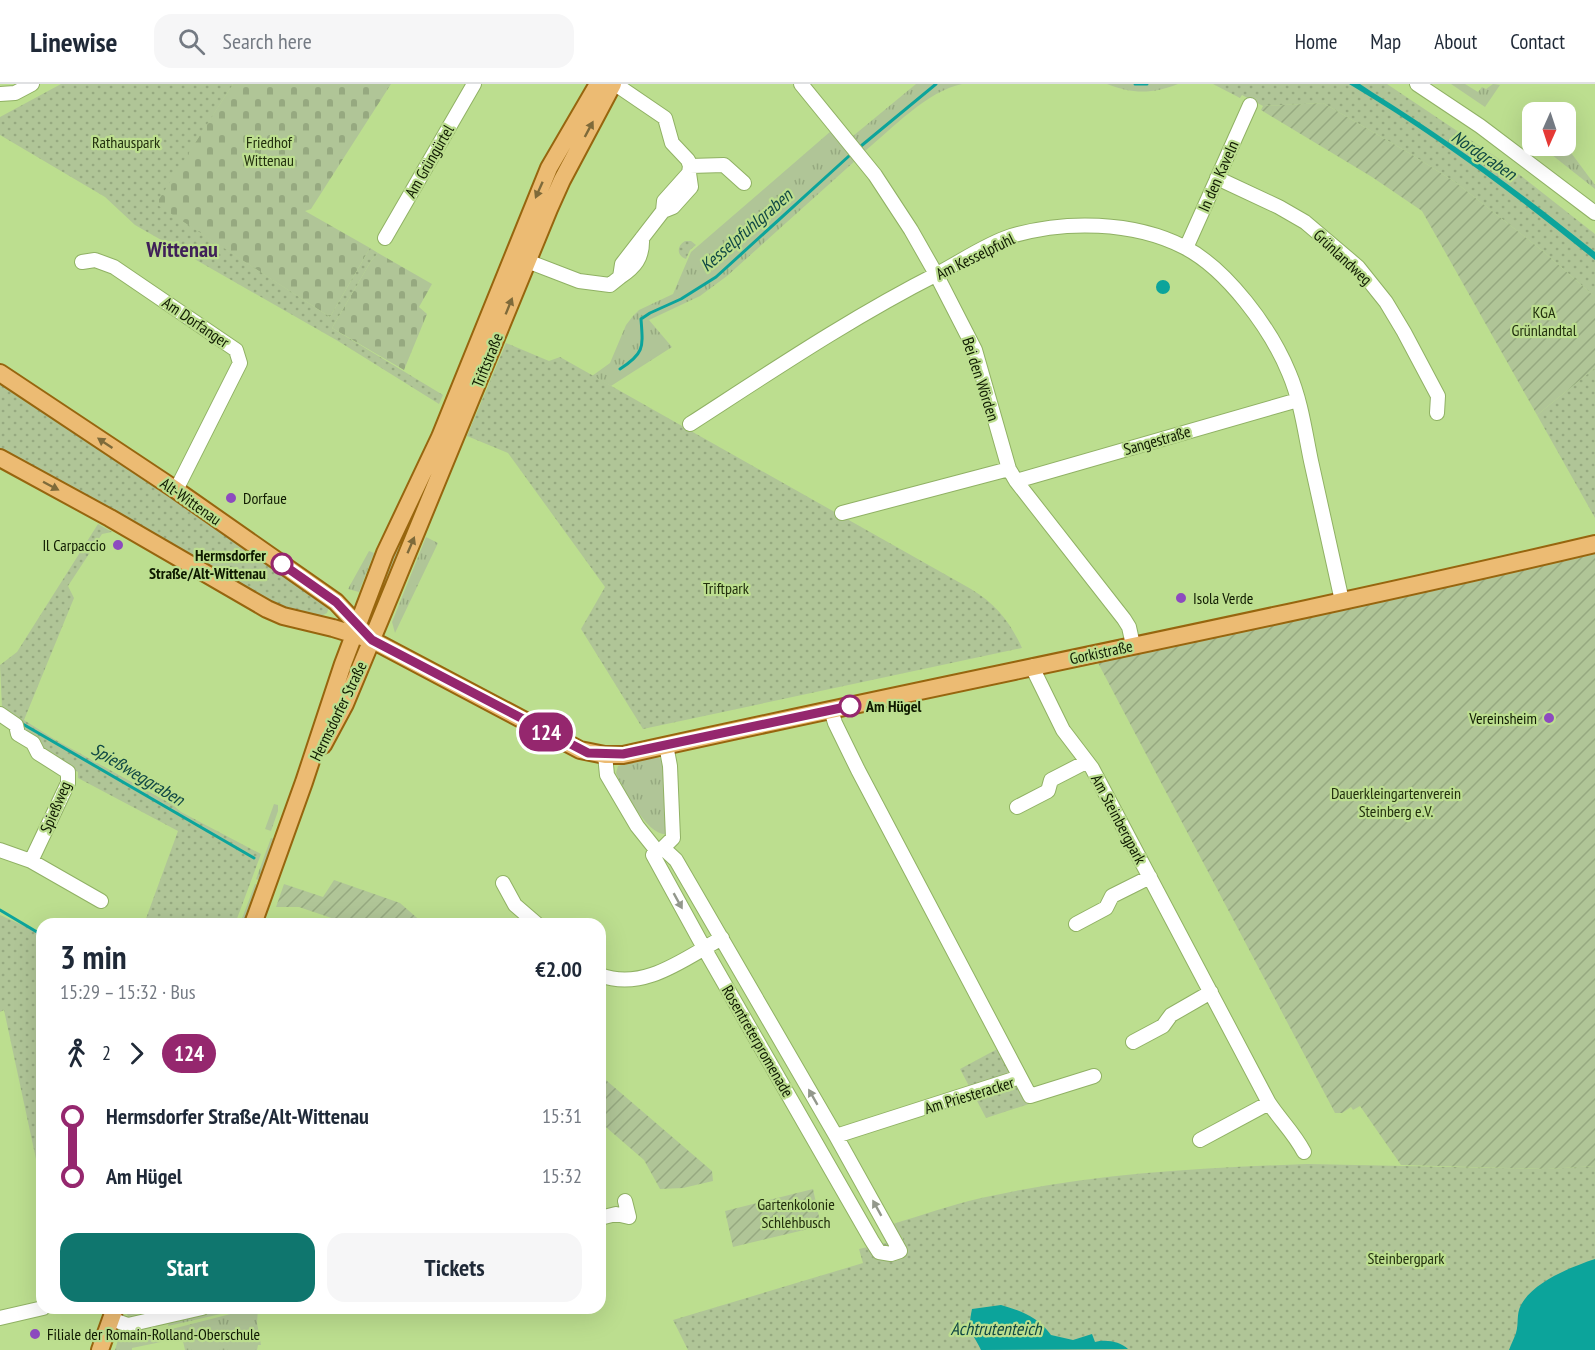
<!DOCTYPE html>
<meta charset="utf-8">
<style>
:root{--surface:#fff;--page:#f6f6f7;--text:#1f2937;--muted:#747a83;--line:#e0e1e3;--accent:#0f766e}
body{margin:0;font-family:"PT Sans Narrow",sans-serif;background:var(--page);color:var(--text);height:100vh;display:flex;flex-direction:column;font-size:22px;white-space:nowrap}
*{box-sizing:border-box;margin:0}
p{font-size:20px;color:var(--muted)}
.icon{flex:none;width:33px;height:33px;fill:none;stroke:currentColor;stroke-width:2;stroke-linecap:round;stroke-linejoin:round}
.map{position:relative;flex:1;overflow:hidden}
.sheet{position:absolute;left:36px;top:834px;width:570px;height:396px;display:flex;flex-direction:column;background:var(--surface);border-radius:18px;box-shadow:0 6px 24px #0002}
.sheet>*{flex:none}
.badge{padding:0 12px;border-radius:20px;font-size:21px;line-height:39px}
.needle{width:39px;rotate:183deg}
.fabs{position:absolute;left:1522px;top:18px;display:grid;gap:12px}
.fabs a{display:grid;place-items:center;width:54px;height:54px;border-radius:12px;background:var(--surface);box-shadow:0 6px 24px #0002;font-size:30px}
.map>.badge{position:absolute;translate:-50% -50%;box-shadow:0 0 0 3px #fff}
.legs{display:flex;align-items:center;gap:9px;height:66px;padding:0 24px;font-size:20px}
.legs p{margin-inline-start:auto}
.headline{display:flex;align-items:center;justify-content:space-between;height:102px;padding:0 24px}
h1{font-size:33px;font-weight:800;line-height:45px}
.primary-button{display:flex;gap:12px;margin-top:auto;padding:12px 24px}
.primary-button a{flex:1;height:69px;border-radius:18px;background:var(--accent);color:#fff;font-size:24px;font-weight:800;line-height:69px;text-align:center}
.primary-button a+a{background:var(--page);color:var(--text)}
ul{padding:0 24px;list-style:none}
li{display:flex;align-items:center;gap:21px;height:60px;font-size:22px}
li i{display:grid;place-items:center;width:9px;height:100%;margin:0 8px;background:currentColor}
li i::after{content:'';width:15px;height:15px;margin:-8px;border:4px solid;border-radius:50%;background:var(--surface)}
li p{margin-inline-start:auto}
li:first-child i{background:linear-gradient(#0000 50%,currentColor 0)}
li:last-child i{background:linear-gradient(currentColor 50%,#0000 0)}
header{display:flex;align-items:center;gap:36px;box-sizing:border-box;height:84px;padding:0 30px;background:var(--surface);border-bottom:2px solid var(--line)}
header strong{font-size:28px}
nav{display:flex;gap:33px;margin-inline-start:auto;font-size:21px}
.search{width:420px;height:54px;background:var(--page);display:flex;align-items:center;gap:15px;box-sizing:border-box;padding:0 21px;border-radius:18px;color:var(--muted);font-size:22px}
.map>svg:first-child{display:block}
.grass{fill:url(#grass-tufts)}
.cemetery{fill:url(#cemetery-stones)}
.park{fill:url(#park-dots)}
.garden{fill:url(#garden-furrows)}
.water{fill:#0ca49b}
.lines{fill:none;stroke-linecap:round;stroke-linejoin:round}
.stream{stroke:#0ca49b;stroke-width:3}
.minor-casing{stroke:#90b164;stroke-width:16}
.major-casing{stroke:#97650e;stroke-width:20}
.minor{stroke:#fff;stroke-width:14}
.major{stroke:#ecbb73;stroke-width:16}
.oneway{fill:#7e6a3a}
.oneway2{fill:#93988c}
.line-1-casing{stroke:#fff;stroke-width:14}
.line-1{stroke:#95276e;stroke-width:9}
.poi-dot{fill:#8d4abf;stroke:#bcde8f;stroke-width:2}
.stop-1-dot{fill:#fff;stroke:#95276e;stroke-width:3}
.labels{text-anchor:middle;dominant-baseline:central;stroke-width:4.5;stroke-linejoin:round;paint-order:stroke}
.park-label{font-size:16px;fill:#222f0d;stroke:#bcde8f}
.street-label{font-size:16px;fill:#0f1a00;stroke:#bcde8f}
.poi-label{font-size:16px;fill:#0f1a00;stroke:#bcde8f;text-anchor:start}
.stop-label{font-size:16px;font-weight:bold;fill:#0f1a00;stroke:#bcde8f;text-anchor:end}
.water-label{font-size:18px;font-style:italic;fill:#104844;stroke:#bcde8f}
.district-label{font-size:22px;font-weight:bold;fill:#3f2058;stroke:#bcde8f}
</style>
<header>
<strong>Linewise</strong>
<div class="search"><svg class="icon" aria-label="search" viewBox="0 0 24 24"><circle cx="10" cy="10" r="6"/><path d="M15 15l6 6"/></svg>Search here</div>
<nav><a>Home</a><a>Map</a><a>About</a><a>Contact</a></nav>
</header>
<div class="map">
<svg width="1595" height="1266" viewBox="0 0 1595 1266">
<defs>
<pattern id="grass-tufts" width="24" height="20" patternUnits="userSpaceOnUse" patternTransform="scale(1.5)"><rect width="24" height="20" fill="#b0c597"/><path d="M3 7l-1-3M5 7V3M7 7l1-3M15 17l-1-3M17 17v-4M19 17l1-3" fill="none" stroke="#96a980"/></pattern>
<pattern id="cemetery-stones" width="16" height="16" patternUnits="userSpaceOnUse" patternTransform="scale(1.5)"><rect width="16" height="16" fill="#b0c597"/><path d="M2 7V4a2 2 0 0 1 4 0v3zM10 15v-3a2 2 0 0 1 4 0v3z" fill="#96a980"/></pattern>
<pattern id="park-dots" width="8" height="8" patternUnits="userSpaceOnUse" patternTransform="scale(1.5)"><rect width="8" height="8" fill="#b0c597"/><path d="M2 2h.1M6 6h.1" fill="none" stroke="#96a980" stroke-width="1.8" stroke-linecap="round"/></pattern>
<pattern id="garden-furrows" width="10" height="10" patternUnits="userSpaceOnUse" patternTransform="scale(1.5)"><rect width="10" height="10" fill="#b0c597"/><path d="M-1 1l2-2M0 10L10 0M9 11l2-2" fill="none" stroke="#96a980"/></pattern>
</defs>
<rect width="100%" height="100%" fill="#bcde8f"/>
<path class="grass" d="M916,0H962C927,7 892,45 865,67L853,52Z
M1107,0H1178C1153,10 1132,10 1107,0Z
M1451,0H1465L1478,8L1482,3L1486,5L1493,0L1500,1L1485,23Z
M831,47L856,76L727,192L700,212L649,236L672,263L611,302L592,292L610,279L626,241L633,232L639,226L673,210L691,168Z
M1555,62H1566L1595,101V105L1547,67Z
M408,440L413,442L378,530L372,524L390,475Z
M426,453L438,459L395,549L392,538Z
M369,467L374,469L359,508L348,505Z
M654,673L662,675L665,677L668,750C649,755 623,705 616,689L618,682L621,681Z
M274,720L278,721V727L271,747L265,745Z
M271,754L275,755L260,797L256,795Z
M255,800L258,801L245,840H240Z
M129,1224H165L129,1232L127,1231Z
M232,1224H247L168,1242L169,1238Z
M254,1224H258L257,1239L261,1261H258L257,1266H185L182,1253L170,1255L168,1246Z
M158,1248L161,1258L132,1264V1266H115L118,1256Z"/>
<path class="cemetery" d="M233,0H391L311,125L305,127L370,164L330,233L155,120Z
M378,169L432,200L419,223L427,230L404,286L332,244L371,177Z"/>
<path class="park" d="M61,0H233L156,120L330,233L370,164L378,169L371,177L332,244L443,311L439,320L338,257L135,141L105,113L0,51V33Z
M1213,0H1387L1502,77L1595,150V213L1544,168L1455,98L1409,69L1323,19L1263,22L1242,11L1240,14Z
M685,157H691L696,161L690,166L686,175C677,172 676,162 685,157Z
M506,259L549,277L560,273L971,505C996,520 1010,538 1022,564L643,645L581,545L605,503L508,369L467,352Z
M1595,284V434L1537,331Z
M0,294L34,316L329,523L327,529L319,533L281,524L0,368Z
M98,440L112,448L102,450L68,502L74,514L24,636L54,655L173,721L181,728L261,770L235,840H144L178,747L78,694V688L42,667L22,648L2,624L0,581L17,568Z
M0,831L42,850V1103L4,926L0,928Z
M1001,963L1029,1020L986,1034L960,985Z
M1307,1080L1547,1085L1595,1082V1266H688L673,1236L863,1179L859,1165L903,1155L893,1140C922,1131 951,1121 981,1114C1088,1090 1197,1084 1307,1080Z"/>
<path class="garden" d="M1323,19L1409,69L1455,98L1544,168L1595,213V284L1537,331L1422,127L1372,93L1261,26L1263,22Z
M1595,470V1082L1547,1085L1401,1081L1360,1022L1353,1026L1351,1023L1342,1029H1335L1097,577L1350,524Z
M334,796L400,819L424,840H349L299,823H276L284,800L323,813Z
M600,991L712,1087L713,1097L683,1104L660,1105L644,1076L600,1038Z
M813,1105L821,1142L733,1163L725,1127Z"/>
<path class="water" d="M1349,0H1360L1372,8C1450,57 1524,110 1595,168V176C1517,112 1436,52 1349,0Z
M1156 203a7 7 0 1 1 14 0a7 7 0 1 1-14 0Z
M1595,1175V1266H1509C1511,1260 1514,1255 1516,1249C1519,1240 1516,1230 1521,1221C1533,1198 1571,1183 1595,1175Z
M1001,1221C1022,1227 1038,1233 1051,1251L1073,1256L1092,1250L1095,1258C1105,1255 1120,1257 1128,1265L981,1266C972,1247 967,1249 972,1225Z"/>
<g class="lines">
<path class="stream" d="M1135,0H1147
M861,62L936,0
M620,285C645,269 643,263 641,235L650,229L681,215L716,193L849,72
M21,639L254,774
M0,826L42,851"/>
<defs>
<path id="minor" d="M801,0L875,91L911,146L936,190L975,266L1009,385L1016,397L1124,535L1129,543L1133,561
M1417,0L1480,42L1595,129
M0,10L15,9L32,0
M690,82L724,81L744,99
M1217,94L1279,123L1305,138L1358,183L1386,218L1404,248L1438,312L1437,329
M663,127L673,123L691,103L689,89
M385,154L474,0
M1186,164L1250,21
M527,177L579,197L610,201L620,193L622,180L663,127L664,117L689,89L690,82L688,76L672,59L665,34L615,0
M82,178L95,176L114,183L236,266L240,279L176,406
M620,193C635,183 643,174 642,154
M690,340C772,287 852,233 939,189C962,177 986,160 1011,152C1065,136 1133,137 1184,163C1227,185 1271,245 1289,289C1301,317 1305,348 1311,377C1321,424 1332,470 1342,517
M1016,397L1298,316
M842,429L1009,385
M1034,582L1035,589L1063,646L1092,684L1269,1019C1281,1037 1294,1049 1304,1068
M831,626L835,639L858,686L1030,1012L1094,992
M0,630L16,641L18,650L33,659L38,669L68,688V699L31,777
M605,671L607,691L637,742L657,767
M1017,723L1048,707L1051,696L1086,678
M663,764L676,776L836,1052L900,1167L891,1170L879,1168L872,1157L704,864L653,771L663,764L673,754L670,682L666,661
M0,766L31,777L101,817
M503,799L515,821L537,840
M1076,840L1106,824L1112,812L1150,793
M600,891C644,908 685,874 722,854
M1133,958L1163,942L1171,931L1211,908
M836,1052L1020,993
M1200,1056L1269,1019
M600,1134L616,1130L629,1133L625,1117
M0,1234L43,1224
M111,1235L128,1241L202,1224"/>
<path id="major" d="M0,289L176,406L336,518L363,547
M0,374L110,434L267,525L283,532L333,544L372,556L580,666L605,671H623C947,599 1272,536 1595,460
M323,661L345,620L380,536L549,125L562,96L613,0
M253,840L304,698L343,580L385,469L440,353L549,84L598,0
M100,1266L115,1224"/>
</defs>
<use href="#minor" class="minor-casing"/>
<use href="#major" class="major-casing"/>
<use href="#minor" class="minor"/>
<use href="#major" class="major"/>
</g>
<defs><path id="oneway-solid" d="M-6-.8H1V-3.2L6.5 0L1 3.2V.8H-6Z" transform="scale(1.5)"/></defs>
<g class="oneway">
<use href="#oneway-solid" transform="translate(589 45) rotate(-62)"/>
<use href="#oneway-solid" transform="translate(539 106) rotate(114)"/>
<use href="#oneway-solid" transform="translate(509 222) rotate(-68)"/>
<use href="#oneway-solid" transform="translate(105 359) rotate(-146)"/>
<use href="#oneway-solid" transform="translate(51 402) rotate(28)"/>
<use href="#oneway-solid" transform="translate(411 461) rotate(-67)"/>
</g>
<g class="oneway2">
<use href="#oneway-solid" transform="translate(678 817) rotate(61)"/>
<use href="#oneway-solid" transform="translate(813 1013) rotate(-120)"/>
<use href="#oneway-solid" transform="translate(877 1124) rotate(-119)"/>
</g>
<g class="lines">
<defs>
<path id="line-1" d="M282,480L336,518L372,556L588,669L623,670L850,622"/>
</defs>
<use href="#line-1" class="line-1-casing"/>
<use href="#line-1" class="line-1"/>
</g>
<g class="poi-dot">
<circle cx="231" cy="414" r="6"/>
<circle cx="118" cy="461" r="6"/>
<circle cx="1181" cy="514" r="6"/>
<circle cx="1549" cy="634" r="6"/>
<circle cx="35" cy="1250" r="6"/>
</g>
<g class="stop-1-dot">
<circle cx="282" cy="480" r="10"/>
<circle cx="850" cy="622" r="10"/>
</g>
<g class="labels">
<g class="park-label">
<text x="126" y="58">Rathauspark</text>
<text x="269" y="58">Friedhof<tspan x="269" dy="18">Wittenau</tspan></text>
<text x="1544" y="228">KGA<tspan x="1544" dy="18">Grünlandtal</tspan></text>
<text x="726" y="504">Triftpark</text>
<text x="1396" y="709">Dauerkleingartenverein<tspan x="1396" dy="18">Steinberg e.V.</tspan></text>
<text x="796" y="1120">Gartenkolonie<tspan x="796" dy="18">Schlehbusch</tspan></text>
<text x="1406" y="1174">Steinbergpark</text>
</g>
<g class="street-label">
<text transform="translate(429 77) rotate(-60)">Am Grüngürtel</text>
<text transform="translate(1218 92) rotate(-66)">In den Kaveln</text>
<text transform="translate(975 172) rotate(-26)">Am Kesselpfuhl</text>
<text transform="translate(1343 173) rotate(43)">Grünlandweg</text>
<text transform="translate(196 238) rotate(34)">Am Dorfanger</text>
<text transform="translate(487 276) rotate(-68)">Triftstraße</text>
<text transform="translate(981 295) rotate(72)">Bei den Wörden</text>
<text transform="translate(1157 356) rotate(-16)">Sangestraße</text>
<text transform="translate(191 417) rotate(35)">Alt-Wittenau</text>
<text transform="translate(1101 568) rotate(-12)">Gorkistraße</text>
<text transform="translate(338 627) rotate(-64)">Hermsdorfer Straße</text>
<text transform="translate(55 723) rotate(-67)">Spießweg</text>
<text transform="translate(1119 735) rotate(62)">Am Steinbergpark</text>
<text transform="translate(758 957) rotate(60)">Rosentreterpromenade</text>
<text transform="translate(969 1011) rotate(-17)">Am Priesteracker</text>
</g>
<g class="poi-label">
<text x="243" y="414">Dorfaue</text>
<text x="106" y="461" text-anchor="end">Il Carpaccio</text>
<text x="1193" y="514">Isola Verde</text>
<text x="1537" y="634" text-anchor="end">Vereinsheim</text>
<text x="47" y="1250">Filiale der Romain-Rolland-Oberschule</text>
</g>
<g class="stop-label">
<text x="266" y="471">Hermsdorfer<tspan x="266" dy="18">Straße/Alt-Wittenau</tspan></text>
<text x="866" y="622" text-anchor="start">Am Hügel</text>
</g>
<g class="water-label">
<text transform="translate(1484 71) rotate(34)">Nordgraben</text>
<text transform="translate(746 146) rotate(-41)">Kesselpfuhlgraben</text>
<text transform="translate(138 690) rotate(31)">Spießweggraben</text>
<text x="996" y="1244">Achtrutenteich</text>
</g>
<g class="district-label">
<text x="182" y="165">Wittenau</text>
</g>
</g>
</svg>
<div class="fabs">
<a><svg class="needle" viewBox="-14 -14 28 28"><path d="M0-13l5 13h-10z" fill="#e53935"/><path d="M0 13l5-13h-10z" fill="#747a83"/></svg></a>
</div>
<b class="badge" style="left:546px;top:648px;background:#95276e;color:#fff">124</b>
<section class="sheet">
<div class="headline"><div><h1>3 min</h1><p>15:29 – 15:32 · Bus</p></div><b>€2.00</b></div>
<div class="legs"><svg class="icon" aria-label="walk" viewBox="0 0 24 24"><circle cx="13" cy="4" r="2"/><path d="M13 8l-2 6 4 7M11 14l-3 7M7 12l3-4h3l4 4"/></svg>2<svg class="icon" aria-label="forward" viewBox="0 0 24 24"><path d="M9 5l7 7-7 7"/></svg><b class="badge" style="background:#95276e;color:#fff">124</b></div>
<ul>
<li><i style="color:#95276e"></i><b>Hermsdorfer Straße/Alt-Wittenau</b><p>15:31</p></li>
<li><i style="color:#95276e"></i><b>Am Hügel</b><p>15:32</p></li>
</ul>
<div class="primary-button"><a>Start</a><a>Tickets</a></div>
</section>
</div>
